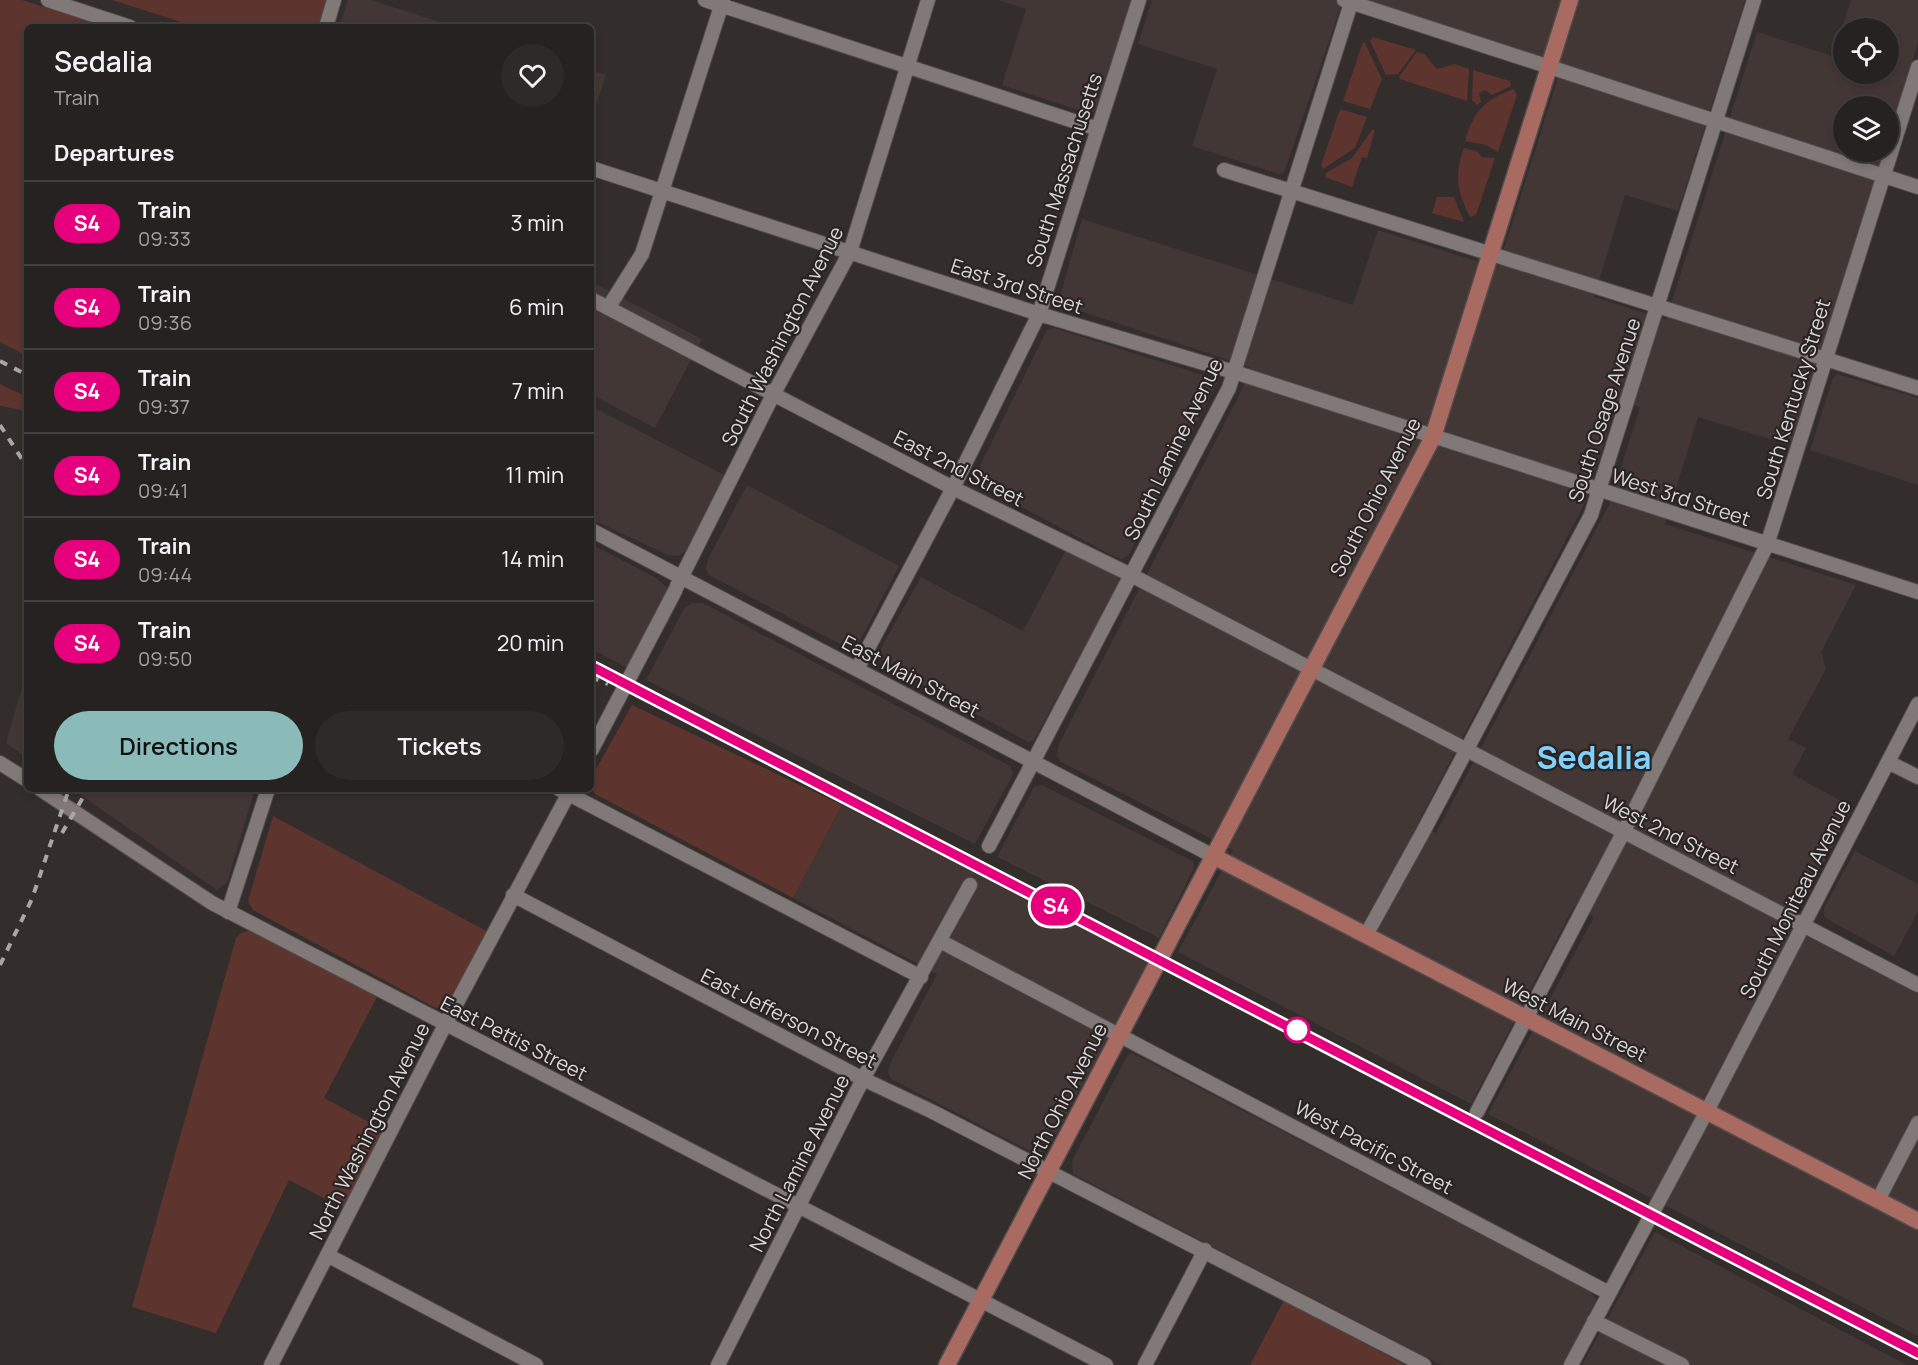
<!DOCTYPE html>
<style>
:root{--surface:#262221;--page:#2e2a2a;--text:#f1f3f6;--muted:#a4a4a5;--line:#423f3f;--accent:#8bbbb9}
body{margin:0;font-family:Manrope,sans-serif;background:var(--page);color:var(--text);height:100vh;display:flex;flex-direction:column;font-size:22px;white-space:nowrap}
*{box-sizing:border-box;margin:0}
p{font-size:20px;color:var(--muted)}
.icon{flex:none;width:33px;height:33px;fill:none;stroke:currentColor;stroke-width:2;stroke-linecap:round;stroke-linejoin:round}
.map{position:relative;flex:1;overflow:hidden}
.sheet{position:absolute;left:24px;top:24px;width:570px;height:768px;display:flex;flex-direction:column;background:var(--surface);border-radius:9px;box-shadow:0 3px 9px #0003,0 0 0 2px var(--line)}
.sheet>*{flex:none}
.badge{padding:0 12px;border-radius:20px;font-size:21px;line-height:39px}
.controls{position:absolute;left:1833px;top:18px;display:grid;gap:12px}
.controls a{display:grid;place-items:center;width:66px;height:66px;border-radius:50%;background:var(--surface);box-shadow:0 3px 9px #0003,0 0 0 2px var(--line);font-size:30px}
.map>.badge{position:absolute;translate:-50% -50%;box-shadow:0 0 0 3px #fff}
h2{padding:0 30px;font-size:22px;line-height:54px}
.round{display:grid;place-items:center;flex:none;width:63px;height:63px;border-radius:32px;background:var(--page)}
.overview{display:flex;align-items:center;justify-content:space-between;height:102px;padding:0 30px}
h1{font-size:28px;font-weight:600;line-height:45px}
.button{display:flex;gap:12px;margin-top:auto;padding:12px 30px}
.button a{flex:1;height:69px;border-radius:36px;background:var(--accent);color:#111;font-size:24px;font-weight:600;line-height:69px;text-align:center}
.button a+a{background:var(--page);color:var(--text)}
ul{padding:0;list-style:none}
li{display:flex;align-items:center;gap:18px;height:84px;padding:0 30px;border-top:2px solid var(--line)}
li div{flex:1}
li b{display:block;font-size:22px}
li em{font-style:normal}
li .badge{min-width:66px;font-weight:700;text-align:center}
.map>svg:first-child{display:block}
.built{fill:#433735;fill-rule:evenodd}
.green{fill:#5e342e}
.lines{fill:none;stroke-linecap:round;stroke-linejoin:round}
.minor-casing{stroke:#504c4b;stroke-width:16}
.major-casing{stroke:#504c4b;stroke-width:19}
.minor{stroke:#807978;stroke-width:14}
.major{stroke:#a96a62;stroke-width:16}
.rail{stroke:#aaa6a5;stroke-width:4;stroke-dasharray:8 8;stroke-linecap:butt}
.minor-bridge-casing{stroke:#504c4b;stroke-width:16;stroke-linecap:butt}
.minor-bridge{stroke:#807978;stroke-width:14}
.line-casing{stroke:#fff;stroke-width:14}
.line{stroke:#e6007e;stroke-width:9}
.stop-dot{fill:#fff;stroke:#e6007e;stroke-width:3}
.labels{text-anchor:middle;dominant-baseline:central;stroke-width:4.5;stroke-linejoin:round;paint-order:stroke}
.street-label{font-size:20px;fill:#dad7d6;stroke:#292423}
.town-label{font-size:32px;font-weight:bold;fill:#80d2fc;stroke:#292423}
</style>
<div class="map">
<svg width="1918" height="1365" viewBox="0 0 1918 1365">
<rect width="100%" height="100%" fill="#332d2c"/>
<path class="built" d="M348,0H371L455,27H339Z
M998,0H1133L1098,107L1094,112L1087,113L1002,85L1026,9Z
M1152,0H1343L1284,173L1279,174L1192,146L1217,69L1138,44Z
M1371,0H1745L1678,211L1625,195L1594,297L1666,320L1757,32L1832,56L1851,0H1918V43L1889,136L1888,106H1844V152H1884L1790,445L1698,417L1665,524L1856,585L1821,652L1826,669L1788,739L1806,748L1792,774L1853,808L1790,924L1918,991V1336L1488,1114L1594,917L1574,906L1471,1104L1178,952L1233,850L1061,762L1057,756L1058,746L1242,390L1250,367L1062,305L1059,300L1082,219L1353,305L1378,230L1498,268L1562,65L1377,5ZM1844,28H1888V74H1844ZM1618,400L1640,407L1609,505L1436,833L1418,823L1584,505Z
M591,70L606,75L591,119Z
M591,282L702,339L655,428L591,394Z
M1054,328L1212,378L1217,383L1128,556L1121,559L1111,555L977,483L975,476L1047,330Z
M1837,374L1918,398V485L1810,450L1833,378Z
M591,406L726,476L685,552L679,556L668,555L591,519Z
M747,485L899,566L859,642L852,647L842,645L709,575L706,569L708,559Z
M591,544L656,578L668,588L671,600L634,671L591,649Z
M1066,550L1117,577L1120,583L1034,740L1028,742L883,664L880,654L882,646L921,577L1023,631Z
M692,603H703L1010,766L1013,774L975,844L646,680L685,607Z
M27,671V758L6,743Z
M1042,785L1194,862V868L1159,938L997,857L1034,787Z
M72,789H255L227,883L217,890Z
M842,805L1148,961L1048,1150L1038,1154L1030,1151L891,1079L888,1072L891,1062L937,974L793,898Z
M1855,851L1918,884V912L1894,956L1824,917V908Z
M1132,1053L1590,1291L1596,1300L1594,1308L1564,1365H1441L1073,1174L1072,1161L1127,1056Z
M1655,1232L1907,1365H1582Z"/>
<path class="green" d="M0,0H22L109,27H27V356L0,342Z
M112,0H327L318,27H197Z
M1373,37L1416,50L1398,74L1386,75L1370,41Z
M1363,42L1365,43L1382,79L1370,109L1343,101Z
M1417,52L1424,54L1437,69L1455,64L1469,69L1467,101L1400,79L1399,77Z
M1473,70L1510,81L1511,86L1492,95L1485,90L1479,93L1481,102L1477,105L1472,100Z
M1514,89L1517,95L1498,152L1486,145L1465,141C1474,111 1484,100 1514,89Z
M1340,109L1367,117L1355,148L1323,169L1321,165Z
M1372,130H1375L1367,158L1362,157L1352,187L1325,177L1326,173L1352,158Z
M1464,148L1476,151L1482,157L1495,158L1476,215L1470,217C1457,192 1454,175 1464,148Z
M1437,197H1454L1464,222L1432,213Z
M0,384L27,397V411L0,406Z
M632,705L842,805L793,898L595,794L591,787V778Z
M273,816L488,932L450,1005L443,1009L434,1007L253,910L248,901Z
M251,930L378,995L324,1098L384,1130L343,1208L289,1180L216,1333L132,1307L236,938L241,933Z
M1284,1300L1405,1365H1250Z"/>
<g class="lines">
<defs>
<path id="minor" d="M48,0L130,27
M705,0L1098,129
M1344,0L1918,187
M326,27L334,0
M591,168L1039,314L1234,372L1918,592
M1224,170L1918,388
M591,299L953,488L1131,575L1918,985
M608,308L642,254L723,0
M591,530L1213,856
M677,586L773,395L850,252L928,0
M857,669L953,488L1039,314L1139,0
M1888,762L1918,777
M0,763L27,780
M40,789L212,903L1106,1365
M559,789L921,977
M989,846L1229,388L1352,0
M513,895L863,1079L931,1111L1424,1365
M228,912L268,789
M1366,935L1423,832L1591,515L1754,0
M940,941L1609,1293
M1477,1112L1624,831L1767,545L1918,67
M1878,1200L1918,1123
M327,1255L536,1365
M1594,1321L1682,1365
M271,1365L445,1025L571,789
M718,1365L863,1079L970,885
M1145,1365L1205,1250
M1571,1365L1707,1111L1918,704"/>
<path id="major" d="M1213,856L1918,1221
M947,1365L1433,437L1570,0"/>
</defs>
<use href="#minor" class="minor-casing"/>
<use href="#major" class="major-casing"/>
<use href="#minor" class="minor"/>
<use href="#major" class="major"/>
<path class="rail" d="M0,361L27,375
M0,425L27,467
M591,666L1918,1353
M591,677L608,684
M62,833L88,789
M0,965L32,899L69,789"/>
<defs>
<path id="minor-bridge" d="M591,751L676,589"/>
</defs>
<use href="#minor-bridge" class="minor-bridge-casing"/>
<use href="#minor-bridge" class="minor-bridge"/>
</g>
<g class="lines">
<defs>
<path id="line" d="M591,666L1918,1353"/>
</defs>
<use href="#line" class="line-casing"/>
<use href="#line" class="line"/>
</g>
<circle class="stop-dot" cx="1297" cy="1030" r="12"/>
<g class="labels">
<g class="street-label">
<text transform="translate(1064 170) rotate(-72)">South Massachusetts</text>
<text transform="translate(1017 286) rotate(18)">East 3rd Street</text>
<text transform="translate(782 336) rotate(-63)">South Washington Avenue</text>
<text transform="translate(1793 399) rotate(-73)">South Kentucky Street</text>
<text transform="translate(1604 410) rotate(-72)">South Osage Avenue</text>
<text transform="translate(1173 449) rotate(-64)">South Lamine Avenue</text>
<text transform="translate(959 468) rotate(27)">East 2nd Street</text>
<text transform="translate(1375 497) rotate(-63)">South Ohio Avenue</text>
<text transform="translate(1681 497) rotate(18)">West 3rd Street</text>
<text transform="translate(911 676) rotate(28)">East Main Street</text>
<text transform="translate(1671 834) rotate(27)">West 2nd Street</text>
<text transform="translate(1795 899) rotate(-63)">South Moniteau Avenue</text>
<text transform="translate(789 1018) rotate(27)">East Jefferson Street</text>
<text transform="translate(1575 1020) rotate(27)">West Main Street</text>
<text transform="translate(514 1038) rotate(27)">East Pettis Street</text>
<text transform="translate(1062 1101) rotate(-63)">North Ohio Avenue</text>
<text transform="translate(369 1131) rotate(-63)">North Washington Avenue</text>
<text transform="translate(1374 1147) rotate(28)">West Pacific Street</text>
<text transform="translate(799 1163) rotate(-63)">North Lamine Avenue</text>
</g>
<g class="town-label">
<text x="1594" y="757">Sedalia</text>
</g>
</g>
</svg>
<div class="controls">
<a><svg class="icon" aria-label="locate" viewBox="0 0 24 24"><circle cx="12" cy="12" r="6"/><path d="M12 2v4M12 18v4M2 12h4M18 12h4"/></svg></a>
<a><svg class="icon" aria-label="layers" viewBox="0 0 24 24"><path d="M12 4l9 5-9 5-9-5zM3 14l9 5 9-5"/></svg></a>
</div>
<b class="badge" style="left:1056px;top:906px;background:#e6007e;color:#fff">S4</b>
<section class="sheet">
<div class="overview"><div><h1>Sedalia</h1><p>Train</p></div><a class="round"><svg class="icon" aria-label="heart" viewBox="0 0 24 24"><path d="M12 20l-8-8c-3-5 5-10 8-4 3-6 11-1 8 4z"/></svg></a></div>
<h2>Departures</h2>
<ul>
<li><span class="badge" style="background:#e6007e;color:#fff">S4</span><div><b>Train</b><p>09:33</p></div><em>3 min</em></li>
<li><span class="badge" style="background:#e6007e;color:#fff">S4</span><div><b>Train</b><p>09:36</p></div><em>6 min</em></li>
<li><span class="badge" style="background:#e6007e;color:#fff">S4</span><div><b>Train</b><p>09:37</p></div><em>7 min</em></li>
<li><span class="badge" style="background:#e6007e;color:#fff">S4</span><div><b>Train</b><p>09:41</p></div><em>11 min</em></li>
<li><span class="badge" style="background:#e6007e;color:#fff">S4</span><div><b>Train</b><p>09:44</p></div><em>14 min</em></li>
<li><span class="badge" style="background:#e6007e;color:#fff">S4</span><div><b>Train</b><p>09:50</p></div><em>20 min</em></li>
</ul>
<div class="button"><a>Directions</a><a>Tickets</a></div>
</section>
</div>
